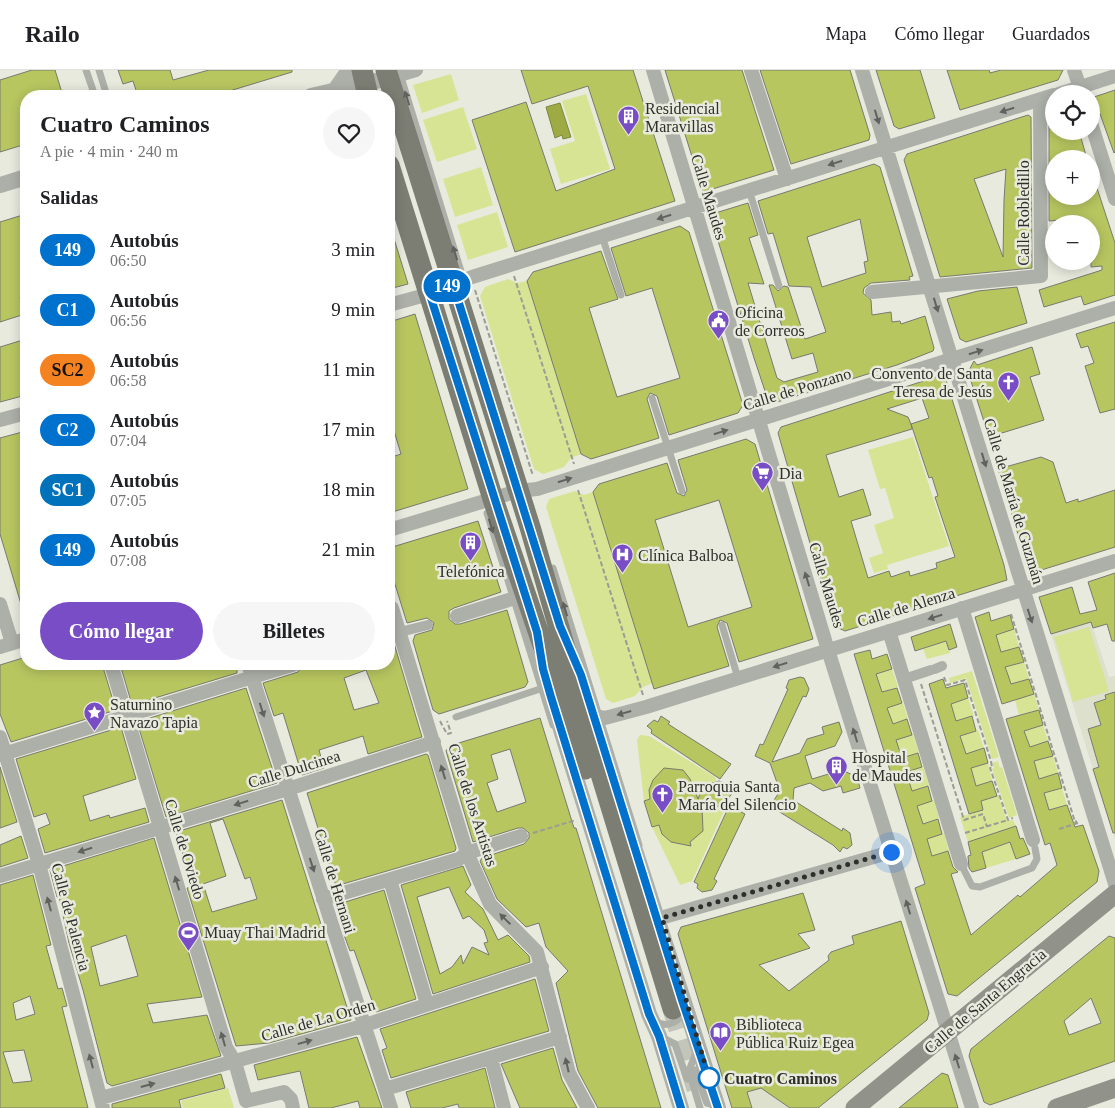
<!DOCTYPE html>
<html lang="es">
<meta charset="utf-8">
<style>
:root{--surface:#fff;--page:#f6f6f6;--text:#202124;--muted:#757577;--line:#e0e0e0;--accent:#784dc6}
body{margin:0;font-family:"Times New Roman",serif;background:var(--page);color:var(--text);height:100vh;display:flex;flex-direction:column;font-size:19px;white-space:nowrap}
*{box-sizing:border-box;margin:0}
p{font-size:16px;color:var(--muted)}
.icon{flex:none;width:28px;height:28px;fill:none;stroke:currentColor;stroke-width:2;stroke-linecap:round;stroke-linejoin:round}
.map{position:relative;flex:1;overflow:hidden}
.details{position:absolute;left:20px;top:20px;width:375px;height:580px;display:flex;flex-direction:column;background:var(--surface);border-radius:20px;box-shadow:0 2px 12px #0003}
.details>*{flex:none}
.badge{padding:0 10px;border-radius:16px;font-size:18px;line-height:32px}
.controls{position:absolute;left:1045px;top:15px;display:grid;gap:10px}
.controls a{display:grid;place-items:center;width:55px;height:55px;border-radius:50%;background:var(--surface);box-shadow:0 2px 12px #0003;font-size:25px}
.you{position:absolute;width:25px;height:25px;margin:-12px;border:4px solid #fff;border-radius:50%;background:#1a73e8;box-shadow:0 0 0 8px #1a73e833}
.map>.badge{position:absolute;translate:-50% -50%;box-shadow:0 0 0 2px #fff}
h2{padding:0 20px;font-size:19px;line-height:45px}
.round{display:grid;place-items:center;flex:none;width:52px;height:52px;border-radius:26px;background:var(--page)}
.summary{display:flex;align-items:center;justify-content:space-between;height:85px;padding:0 20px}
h1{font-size:24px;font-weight:800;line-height:38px}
.button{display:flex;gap:10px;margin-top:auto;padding:10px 20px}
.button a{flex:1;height:58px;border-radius:30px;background:var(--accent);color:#fff;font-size:20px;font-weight:800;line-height:58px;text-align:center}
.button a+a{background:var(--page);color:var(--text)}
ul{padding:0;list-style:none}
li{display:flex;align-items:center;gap:15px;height:60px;padding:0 20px}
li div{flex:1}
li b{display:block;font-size:19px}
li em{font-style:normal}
li .badge{min-width:55px;font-weight:700;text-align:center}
header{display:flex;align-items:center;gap:30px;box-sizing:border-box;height:70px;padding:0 25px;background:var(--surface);border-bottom:1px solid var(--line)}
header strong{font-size:24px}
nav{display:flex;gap:28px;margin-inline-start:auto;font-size:18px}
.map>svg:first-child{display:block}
.built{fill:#dce0cd}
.green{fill:#d7e493}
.water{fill:#9eab44;stroke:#7c863c}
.building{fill:#b8c660;stroke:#787a6f;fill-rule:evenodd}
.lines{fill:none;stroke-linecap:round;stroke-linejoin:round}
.primary-tunnel{stroke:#c3c5ba;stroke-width:21;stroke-dasharray:21 11;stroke-linecap:butt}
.path{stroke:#9b9c93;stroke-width:2;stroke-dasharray:5 2.5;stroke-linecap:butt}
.service{stroke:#adafa9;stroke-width:7}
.pedestrian{stroke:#adafa9;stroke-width:10}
.minor{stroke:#adafa9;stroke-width:14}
.tertiary{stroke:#adafa9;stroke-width:16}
.secondary{stroke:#91928a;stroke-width:19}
.primary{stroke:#7c7e74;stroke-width:21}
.oneway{fill:#61625d}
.line-casing{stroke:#fff;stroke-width:11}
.line{stroke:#0072ce;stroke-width:8}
.walk{stroke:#2e2f2a;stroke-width:5;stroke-dasharray:0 9}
.stop-dot{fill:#fff;stroke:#0072ce;stroke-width:2.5}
.labels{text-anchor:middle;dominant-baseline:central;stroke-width:5;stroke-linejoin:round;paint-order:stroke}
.poi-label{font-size:16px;fill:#2e2f2a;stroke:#e8eade;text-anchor:start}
.street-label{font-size:16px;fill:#2e2f2a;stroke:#e8eade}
.stop-label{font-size:16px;font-weight:bold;fill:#2e2f2a;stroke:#e8eade;text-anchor:start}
</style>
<header>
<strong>Railo</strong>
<nav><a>Mapa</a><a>Cómo llegar</a><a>Guardados</a></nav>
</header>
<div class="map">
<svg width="1115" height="1038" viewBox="0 0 1115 1038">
<rect width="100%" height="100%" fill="#e8eade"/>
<path class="built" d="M1091,552L1109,607L1115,606V770L1051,564Z
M722,974L816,1038H732Z"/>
<path class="green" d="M451,4L459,30L422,43L413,15Z
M586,24L610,99L561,114L550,79L575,71L562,31Z
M463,37L477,79L437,92L423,50Z
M481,97L493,135L455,147L443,109Z
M497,142L508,177L468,190L457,155Z
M508,209L517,213L527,211L581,384L571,388L564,397L543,404L534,399L480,226L485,217Z
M913,367L949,476L887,495L888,499L874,503L869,488L883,483L874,455L894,448L885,418L880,419L868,380Z
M575,421L584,425L593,422L653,613L643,617L635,626L613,633L606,629L546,437L549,429Z
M1089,557L1109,621L1073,632L1054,567Z
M1014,559L1019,577L1001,582L996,565Z
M946,571L950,583L927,589L923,579Z
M1024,592L1029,609L1011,615L1005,597Z
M892,599L898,617L882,622L876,604Z
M972,601L999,687L992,689L966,608L950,613L949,608Z
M1034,624L1039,640L1019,645L1015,630Z
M968,628L974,646L956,651L951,634Z
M903,633L908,649L892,654L887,638Z
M1043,655L1048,671L1030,677L1024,661Z
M978,660L984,678L966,684L960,666Z
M913,664L919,683L902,688L896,670Z
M640,665L649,666L715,707L725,739L692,811L680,815L652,757L644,731L637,670Z
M1053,686L1058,703L1039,709L1034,691Z
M998,691L1000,698L1002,697L1017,745L1009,748L992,699L994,698L992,693Z
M988,693L992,711L976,716L971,698Z
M923,697L929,715L912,721L906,702Z
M1062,718L1067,735L1049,740L1044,723Z
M998,725L1007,751L1013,750L1016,756L968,772L960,747L983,740L981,731Z
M934,730L939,748L923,754L917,736Z
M944,763L949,781L932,786L927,769Z
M1010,772L1016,789L986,798L982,782Z
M228,1018L234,1038H183L181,1031Z"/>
<path class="water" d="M560,33L571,67L563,69L562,65L555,68L546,37Z"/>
<path class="building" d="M32,0H55L63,26H26V74L0,82V10Z
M118,0H170L173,10L209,0H292V2L213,26H138L133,11L123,14Z
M521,0H633L675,131L515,182L472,50L526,32L556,121L615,99L588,16L532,34Z
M665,0H742L774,100L703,122Z
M760,0H850L870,65L869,70L791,94Z
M876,0H920L935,48L899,59L894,56Z
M947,0H989L990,3L1001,0H1063L1058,10L960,40Z
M1115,20V82L1114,83L1094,27Z
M1054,38V61H1079L1087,89H1054V126H1091L1093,106L1115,173V225L1084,235L1081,226L1044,237L1039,220L1102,200V196L1091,197V154H1071L1069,149L1049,151V39Z
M1028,45L1031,47L1032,198L940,207L904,90L907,84ZM1006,99L1004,130L1003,187L974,109Z
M874,94L880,97L913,206L909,207L910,210L871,213L864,218L863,223L871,230L872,245L891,242L892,252L900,251L901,254L925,246L934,278L933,281L897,295L774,333L768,330L754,288L711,148L712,144L748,133L758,165L749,168L764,214L748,213L777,308L784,312L818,302L813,283L792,289L769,215H773L778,221L784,216L788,217L805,269L826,262L811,217L789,216L773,163L768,164L758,131ZM860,149L868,191L864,192L866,203L822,217L807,167Z
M26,144V226L20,227L25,244L0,252V152Z
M680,156L689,162L743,335L738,343L669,365L657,326L650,323L647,329L659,368L591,389L581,384L527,211L533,202L601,181L618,229L589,238L617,327L680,308L652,218L626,226L611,178Z
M389,159H391L408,214L389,219Z
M1017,217L1027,253L966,272L960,269L947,229L978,221Z
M415,244L468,419L389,443V388L401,384L389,344V252Z
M1115,252V339L1100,343L1085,296L1094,293L1088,276L1081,278L1076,264Z
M26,269V325L0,332V277Z
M1032,277L1040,304L1030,307L1044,350L989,367L968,302L974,291L977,295Z
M939,306L946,310L1004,495L1007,510L845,561L834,556L778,363L781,357ZM922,328L929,348L911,354L908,347L887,339ZM911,354L929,408L932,407L938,426L935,427L955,487L936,493L937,498L910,506L909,501L891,507L889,501L868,508L851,451L871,445L863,419L839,427L826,385L912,359Z
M26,361V543L24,544L0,464V368Z
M746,369L755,374L813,569L739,592L727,553L720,550L717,557L729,596L654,619L593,422L599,414L667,393L677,423L684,426L687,420L678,390ZM719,430L752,537L688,557L655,450Z
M1041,387L1053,392L1066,433L1078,429V432L1115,420V477L1035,502L1028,497L998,399Z
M478,451L501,522L454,538L449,541V549L455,554H460L507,540L528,612L525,617L439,644L433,640L413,571L415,565L432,560L434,553L427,548L407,553L389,495V478Z
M1115,503V571H1112L1107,554L1093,558L1091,552L1051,564L1039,527L1072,517L1080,544L1097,540L1088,512Z
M989,542L991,551L1010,545L1014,559L996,565L1001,582L1019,577L1024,592L1005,597L1008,605L1011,614L1029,609L1034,624L1002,634L975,547Z
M950,554L957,577L949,580L946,571L915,581L911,567Z
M390,560L422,667L368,684L363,666L319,680L324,698L302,705L283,643L274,646L263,613L298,602L304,594H389ZM366,600L379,633L354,640L344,608Z
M870,580L872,589L887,584L892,599L876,604L882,622L897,618L902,633L887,638L893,654L907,649L912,665L896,670L902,688L918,683L922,697L906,702L912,721L928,716L932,731L917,736L923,754L938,749L942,764L927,769L932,786L948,781L953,797L958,802L951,804L971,865L1018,825L1020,827L1057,795L1050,773L1045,775L1006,649L1039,640L1043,655L1024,661L1030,677L1048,671L1053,686L1034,691L1039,709L1058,703L1062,718L1044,723L1049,740L1067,735L1075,757L1083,755L1099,801L1097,812L957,926L948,924L915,818L925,814L854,584Z
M26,587V594H102L116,640L11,672L0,644V595Z
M120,594H129L130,596L179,594L180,597L190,594H235L237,601V603L132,635Z
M800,607L804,608L809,619L806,627L803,626L772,692L800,683L807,669L824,664L822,657L839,652L842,662L835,676L805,686L812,709L842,700L857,707L860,718L843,723L841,716L823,721L810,713L794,718L793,730L842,761L843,758L850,763L852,775L847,779L843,777L840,782L833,775L770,736L780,721L770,693L755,686L760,674L763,675L788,619L786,618L789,610Z
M943,609L946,618L964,613L968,628L951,634L956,651L972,646L976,661L960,666L966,684L984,678L988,693L971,698L976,716L992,711L997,726L981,731L983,740L969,744L929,614Z
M246,618L277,713L166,747L137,652Z
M1115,622V763H1113L1093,699L1099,697L1088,659L1101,655L1094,633L1106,629L1105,625Z
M661,646L670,652L668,654L731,694L720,709L651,663L652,660L647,656L654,650L658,652Z
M540,648L574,758H576L661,1038H598L578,1001L556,913L568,901L546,877L539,853L526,857L497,829L480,791L482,788L524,774L529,768V763L523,758H518L473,772L446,681L449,676ZM510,679L526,732L497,742L487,713L498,709L491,685Z
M121,657L136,709L83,726L90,751L109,745L110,748L145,738L149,752L45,783L38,759L50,754L46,743L34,747L16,689Z
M426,684L428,685L456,778L455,781L336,816L307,723Z
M0,697L17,752L0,758Z
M664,698L683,700L690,709L698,729L703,716L719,711L733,717L734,721L724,734L707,740L702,737L703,761L690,772L691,776L671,772L662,764L659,755L652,757L644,731L650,729L649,720L653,710Z
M282,730L351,950L269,973L236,976L187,818L193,817L176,762ZM223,749L245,809L250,807L257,829L212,842L203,814L226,806L210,753Z
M729,736L745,744L714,809L717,811L712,820L702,822L697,818L698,814L694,812Z
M1016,756L1020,769L1023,768L1030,784L1016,789L1010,772L982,782L986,798L972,802L969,798L968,786L971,785L968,772Z
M21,766L28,788L0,797V775Z
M154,768L202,927L147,934L153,953L207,945L221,986L112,1016L107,1013L83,920L69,873L59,826L57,827L50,800ZM126,865L138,906L100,916L91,877Z
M463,796L471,815L465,822L483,839L498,870L508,865L529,886L530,892L433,924L401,815ZM449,817L463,849L469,846L484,860L488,872L484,873L489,885L472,877L463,894L461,885L452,897L440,904L417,827Z
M33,805L51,875L46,876L58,919L62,918L67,936L62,937L88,1038H0V815ZM30,926L35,944L16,950L13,933ZM24,980L32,1011L13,1013L3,982Z
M384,820L416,929L376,942L354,880L350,881L344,865L351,863L342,833Z
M803,823L815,860L798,864L810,878L759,895L789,921L829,890L828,886L831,882L854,874L852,866L901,851L929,943L927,950L818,1038H790L761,1018L747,1022L752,1038H732L678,864L681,857Z
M1109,866L1115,868V991L990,1035L984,1032L969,986L971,979ZM1091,928L1101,953L1069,965L1064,951Z
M535,909L549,961L391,1008L382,980L387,978L380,959Z
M357,967L382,1038H360L358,1031L331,1038H309L300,1001L258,1010L254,995Z
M553,978L562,1010L577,1038H520L501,994Z
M485,998L495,1038H459L458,1034L442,1038H411L406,1022Z
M942,1003L948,1005L958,1038H899Z
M221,1004L225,1018L179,1030L181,1038H112V1034Z"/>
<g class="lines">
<path class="primary-tunnel" d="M673,939L697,1019"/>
<path class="path" d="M26,82V83
M514,206L574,394
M475,220L533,406
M578,420L643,625
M389,513V514
M1011,544L1075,752L1077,751
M944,607L947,615L965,610L991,691L992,698H990L1008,750L1013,748
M921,614L964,750L983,744L987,757
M440,651L447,664L451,663L447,651
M1059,759L1078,753
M533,763L576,750
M965,763L1008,750"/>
<path class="service" d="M86,0L95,26
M99,0L107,26
M400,4L464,211
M749,120L779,216
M602,166L621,225
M652,328L682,421
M487,443L553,655
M553,498L639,775
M722,555L738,608
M456,647L546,617
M964,800L972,816L980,817L1032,798L1037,789L1035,778
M656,952C668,958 681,952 683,939
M661,967L675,974L687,1009
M696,982L689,1001L700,1038"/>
<path class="pedestrian" d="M400,562L428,555
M935,599L942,596
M904,609L931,600
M697,1001L708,1032"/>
<path class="minor" d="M653,0L828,580L972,1038
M751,0L787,109
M862,0L1115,814
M1074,0L1082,24
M389,8L416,0
M1059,24L1115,6
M1091,53L1115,129
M872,222L1041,206L1040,30
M389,235L429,224L472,207L1054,25
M0,350L26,343
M389,460L518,421L537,419L1115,238
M0,534L12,573
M392,538L467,783L490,834L537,882L569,1003L588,1038
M962,538L1033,770
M457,546L525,525
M889,561L961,794
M0,577L26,569
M111,594L226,977L235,992L246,1031L284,1022L291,1029L293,1038
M248,594L391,1038
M594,646L605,648L646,637L1115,491
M0,667L39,794L103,1038
M0,685L295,594
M0,806L291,718L434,672
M390,810L427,934
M323,829L459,789L467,783L521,766
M657,849L891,782
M491,988L504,1038
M385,1019L560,967
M101,1028L359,957L542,897"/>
<path class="tertiary" d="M335,20L349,0
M311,26L389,8
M0,115L26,107
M558,650L649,944L659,966L681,1038
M633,774L718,1038"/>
<path class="secondary" d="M855,1038L1115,824
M1057,1038L1115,1018"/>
<path class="primary" d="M362,0L368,26
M386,0L530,457L601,704L673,939
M389,95L493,429L585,699"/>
</g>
<defs><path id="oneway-solid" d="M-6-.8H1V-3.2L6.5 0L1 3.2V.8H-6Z" transform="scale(1.25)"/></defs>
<g class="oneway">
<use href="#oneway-solid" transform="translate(407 28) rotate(-107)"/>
<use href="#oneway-solid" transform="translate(1007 40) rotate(163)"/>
<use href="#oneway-solid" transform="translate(877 47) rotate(73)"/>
<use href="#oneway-solid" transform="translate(835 93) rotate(163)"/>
<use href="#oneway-solid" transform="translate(664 147) rotate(163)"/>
<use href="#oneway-solid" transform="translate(455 183) rotate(-107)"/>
<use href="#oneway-solid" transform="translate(936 235) rotate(73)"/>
<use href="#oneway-solid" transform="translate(976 282) rotate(-17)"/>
<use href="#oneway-solid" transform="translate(721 362) rotate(-17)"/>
<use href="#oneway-solid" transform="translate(984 390) rotate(73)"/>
<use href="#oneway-solid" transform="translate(565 410) rotate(-18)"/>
<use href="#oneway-solid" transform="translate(491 456) rotate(73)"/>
<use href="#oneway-solid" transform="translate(807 509) rotate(-107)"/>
<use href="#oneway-solid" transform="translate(565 539) rotate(-107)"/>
<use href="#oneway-solid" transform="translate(1030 546) rotate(72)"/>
<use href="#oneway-solid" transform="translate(935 547) rotate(163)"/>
<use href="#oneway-solid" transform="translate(780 595) rotate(163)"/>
<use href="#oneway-solid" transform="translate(262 640) rotate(72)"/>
<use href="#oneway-solid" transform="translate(624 643) rotate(164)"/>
<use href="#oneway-solid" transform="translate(855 665) rotate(-107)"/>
<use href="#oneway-solid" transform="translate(443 702) rotate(-107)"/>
<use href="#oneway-solid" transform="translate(241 733) rotate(163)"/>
<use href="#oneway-solid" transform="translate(85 780) rotate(163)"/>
<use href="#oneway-solid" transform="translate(312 795) rotate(72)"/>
<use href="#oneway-solid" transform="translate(177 813) rotate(-107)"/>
<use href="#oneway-solid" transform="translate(49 834) rotate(-105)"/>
<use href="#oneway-solid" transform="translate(908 837) rotate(-107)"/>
<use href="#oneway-solid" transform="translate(505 849) rotate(-136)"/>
<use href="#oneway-solid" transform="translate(223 969) rotate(-106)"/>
<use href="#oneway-solid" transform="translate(305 972) rotate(-16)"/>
<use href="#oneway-solid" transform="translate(91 991) rotate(-105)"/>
<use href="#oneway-solid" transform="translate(957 991) rotate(-107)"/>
<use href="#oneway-solid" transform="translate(567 995) rotate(-103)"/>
<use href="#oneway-solid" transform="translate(148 1015) rotate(-15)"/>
</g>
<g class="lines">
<defs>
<path id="line" d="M681,1038L659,966L649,944L551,627L543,599L537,562L430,225L453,214L560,556L581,605L682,930L718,1038"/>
</defs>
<use href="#line" class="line-casing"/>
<use href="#line" class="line"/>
<path class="walk" d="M709,1008L662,848L891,782"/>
</g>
<defs>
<symbol id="building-pin" viewBox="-11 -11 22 30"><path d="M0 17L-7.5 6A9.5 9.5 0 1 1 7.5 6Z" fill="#784dc6" stroke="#e8eade"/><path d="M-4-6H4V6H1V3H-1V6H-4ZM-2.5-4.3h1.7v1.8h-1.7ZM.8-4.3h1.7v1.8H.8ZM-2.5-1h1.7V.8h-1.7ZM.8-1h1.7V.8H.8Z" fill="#fff"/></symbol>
<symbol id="civic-pin" viewBox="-11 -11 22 30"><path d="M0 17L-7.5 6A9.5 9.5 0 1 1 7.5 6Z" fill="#784dc6" stroke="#e8eade"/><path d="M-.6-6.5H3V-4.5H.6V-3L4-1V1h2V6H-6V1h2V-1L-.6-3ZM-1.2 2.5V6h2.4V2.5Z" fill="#fff"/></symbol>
<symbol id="church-pin" viewBox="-11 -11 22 30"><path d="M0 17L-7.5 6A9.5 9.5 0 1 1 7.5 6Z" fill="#784dc6" stroke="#e8eade"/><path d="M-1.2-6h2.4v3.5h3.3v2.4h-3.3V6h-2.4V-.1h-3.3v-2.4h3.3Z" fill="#fff"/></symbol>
<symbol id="supermarket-pin" viewBox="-11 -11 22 30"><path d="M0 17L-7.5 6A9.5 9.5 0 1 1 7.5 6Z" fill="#784dc6" stroke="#e8eade"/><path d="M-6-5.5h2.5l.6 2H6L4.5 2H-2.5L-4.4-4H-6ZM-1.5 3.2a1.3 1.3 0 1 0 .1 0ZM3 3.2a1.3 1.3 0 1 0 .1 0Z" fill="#fff"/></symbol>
<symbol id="hospital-pin" viewBox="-11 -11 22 30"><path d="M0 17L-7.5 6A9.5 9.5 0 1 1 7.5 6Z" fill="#784dc6" stroke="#e8eade"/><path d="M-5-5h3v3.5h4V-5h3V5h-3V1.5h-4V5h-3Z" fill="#fff"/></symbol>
<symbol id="sight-pin" viewBox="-11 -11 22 30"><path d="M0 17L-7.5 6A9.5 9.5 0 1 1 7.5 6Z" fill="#784dc6" stroke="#e8eade"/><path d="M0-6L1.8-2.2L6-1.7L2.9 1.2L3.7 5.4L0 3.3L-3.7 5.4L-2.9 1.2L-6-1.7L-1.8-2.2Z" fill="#fff"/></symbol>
<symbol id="stadium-pin" viewBox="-11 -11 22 30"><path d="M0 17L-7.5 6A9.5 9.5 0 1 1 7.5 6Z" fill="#784dc6" stroke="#e8eade"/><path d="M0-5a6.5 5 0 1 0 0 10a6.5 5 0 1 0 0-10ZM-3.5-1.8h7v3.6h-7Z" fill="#fff"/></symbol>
<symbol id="library-pin" viewBox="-11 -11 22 30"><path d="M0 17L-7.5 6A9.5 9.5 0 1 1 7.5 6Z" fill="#784dc6" stroke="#e8eade"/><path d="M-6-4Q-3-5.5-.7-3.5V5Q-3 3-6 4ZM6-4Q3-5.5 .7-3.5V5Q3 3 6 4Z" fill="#fff"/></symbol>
</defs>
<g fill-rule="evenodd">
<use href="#building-pin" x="616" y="34" width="25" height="34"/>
<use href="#civic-pin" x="706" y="238" width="25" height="34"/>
<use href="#church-pin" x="996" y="300" width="25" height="34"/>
<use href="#supermarket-pin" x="750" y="390" width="25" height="34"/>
<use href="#building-pin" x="458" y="460" width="25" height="34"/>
<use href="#hospital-pin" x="610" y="472" width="25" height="34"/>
<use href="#sight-pin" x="82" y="630" width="25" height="34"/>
<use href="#building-pin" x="824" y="684" width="25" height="34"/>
<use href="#church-pin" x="650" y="712" width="25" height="34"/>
<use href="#stadium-pin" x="176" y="850" width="25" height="34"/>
<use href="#library-pin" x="708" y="950" width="25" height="34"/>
</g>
<circle class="stop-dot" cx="709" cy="1008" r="10"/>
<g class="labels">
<g class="poi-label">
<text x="645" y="38">Residencial<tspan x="645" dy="18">Maravillas</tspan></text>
<text x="735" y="242">Oficina<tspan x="735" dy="18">de Correos</tspan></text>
<text x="992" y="303" text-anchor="end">Convento de Santa<tspan x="992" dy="18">Teresa de Jesús</tspan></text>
<text x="779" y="403">Dia</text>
<text x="638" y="485">Clínica Balboa</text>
<text x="471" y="501" text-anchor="middle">Telefónica</text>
<text x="110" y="634">Saturnino<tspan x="110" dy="18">Navazo Tapia</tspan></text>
<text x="852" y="687">Hospital<tspan x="852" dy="18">de Maudes</tspan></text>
<text x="678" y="716">Parroquia Santa<tspan x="678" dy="18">María del Silencio</tspan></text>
<text x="204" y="862">Muay Thai Madrid</text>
<text x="736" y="954">Biblioteca<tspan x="736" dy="18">Pública Ruiz Egea</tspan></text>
</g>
<g class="street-label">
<text transform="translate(709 127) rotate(73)">Calle Maudes</text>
<text transform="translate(1023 143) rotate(-90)">Calle Robledillo</text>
<text transform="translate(797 319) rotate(-17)">Calle de Ponzano</text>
<text transform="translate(1014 431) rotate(73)">Calle de María de Guzmán</text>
<text transform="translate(827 515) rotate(73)">Calle Maudes</text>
<text transform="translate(906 537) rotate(-17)">Calle de Alenza</text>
<text transform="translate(294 699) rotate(-17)">Calle Dulcinea</text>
<text transform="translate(473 735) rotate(72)">Calle de los Artistas</text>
<text transform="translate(185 779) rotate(73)">Calle de Oviedo</text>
<text transform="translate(335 811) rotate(73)">Calle de Hernani</text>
<text transform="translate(71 847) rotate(75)">Calle de Palencia</text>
<text transform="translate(985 931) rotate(-40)">Calle de Santa Engracia</text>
<text transform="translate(318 950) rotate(-16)">Calle de La Orden</text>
</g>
<g class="stop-label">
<text x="724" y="1008">Cuatro Caminos</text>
</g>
</g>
</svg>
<div class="controls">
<a><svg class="icon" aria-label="locate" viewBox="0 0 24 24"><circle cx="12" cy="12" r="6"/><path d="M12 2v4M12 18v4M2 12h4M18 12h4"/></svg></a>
<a>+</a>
<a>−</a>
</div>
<div class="you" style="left:891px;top:782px"></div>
<b class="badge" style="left:447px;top:216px;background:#0072ce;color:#fff">149</b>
<section class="details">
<div class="summary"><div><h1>Cuatro Caminos</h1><p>A pie · 4 min · 240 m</p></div><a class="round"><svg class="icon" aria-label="heart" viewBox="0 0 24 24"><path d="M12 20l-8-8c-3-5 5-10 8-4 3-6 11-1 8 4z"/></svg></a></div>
<h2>Salidas</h2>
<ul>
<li><span class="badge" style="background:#0072ce;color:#fff">149</span><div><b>Autobús</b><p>06:50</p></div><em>3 min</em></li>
<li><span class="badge" style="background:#0072ce;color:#fff">C1</span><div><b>Autobús</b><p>06:56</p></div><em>9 min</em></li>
<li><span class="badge" style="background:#f58220;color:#111">SC2</span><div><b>Autobús</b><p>06:58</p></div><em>11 min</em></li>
<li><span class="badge" style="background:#0072ce;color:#fff">C2</span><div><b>Autobús</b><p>07:04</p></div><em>17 min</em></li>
<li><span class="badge" style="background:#0072bc;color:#fff">SC1</span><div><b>Autobús</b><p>07:05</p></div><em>18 min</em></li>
<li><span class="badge" style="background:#0072ce;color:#fff">149</span><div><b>Autobús</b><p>07:08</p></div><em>21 min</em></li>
</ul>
<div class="button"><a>Cómo llegar</a><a>Billetes</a></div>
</section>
</div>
